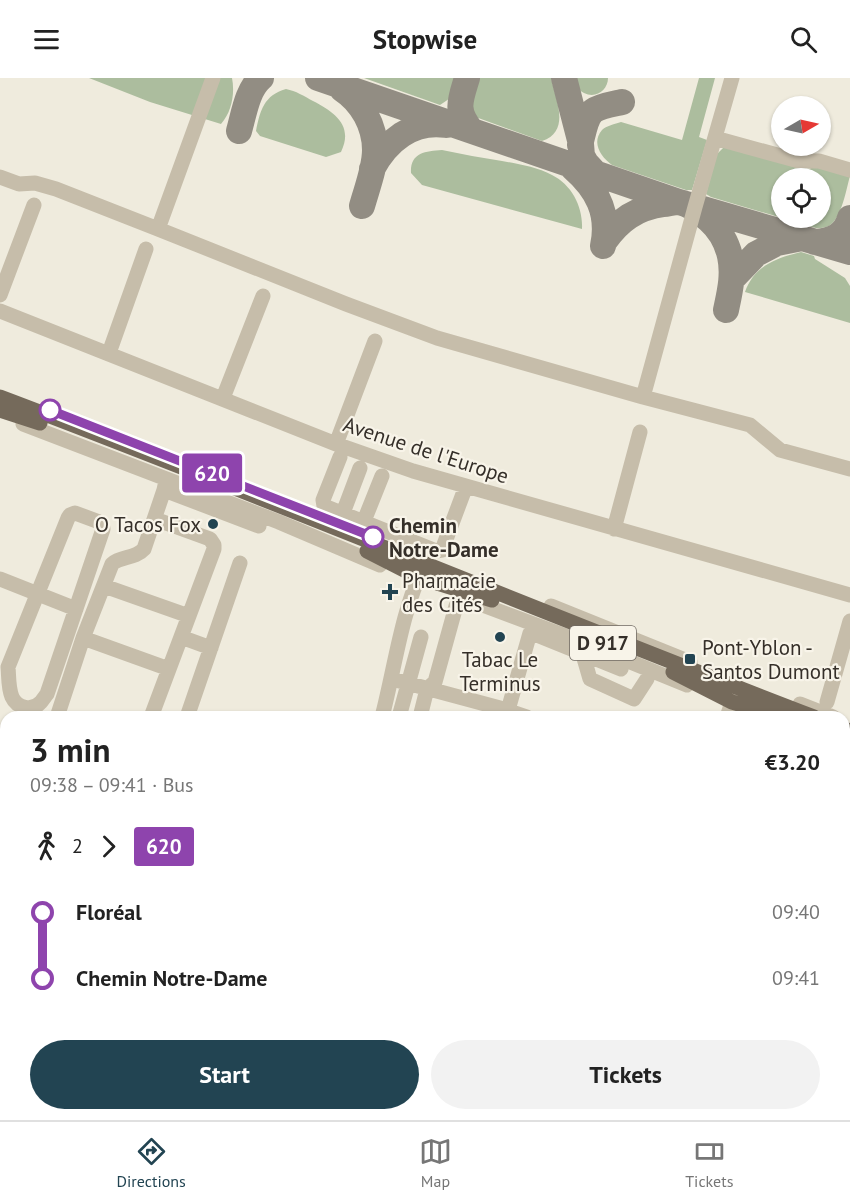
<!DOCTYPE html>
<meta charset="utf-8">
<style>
:root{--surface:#fff;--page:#f2f2f2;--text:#222;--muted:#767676;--line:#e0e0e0;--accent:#224452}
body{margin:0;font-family:"PT Sans",sans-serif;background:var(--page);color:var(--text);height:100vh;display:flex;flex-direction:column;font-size:22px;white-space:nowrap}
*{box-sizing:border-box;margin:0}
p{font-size:20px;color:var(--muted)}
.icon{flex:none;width:33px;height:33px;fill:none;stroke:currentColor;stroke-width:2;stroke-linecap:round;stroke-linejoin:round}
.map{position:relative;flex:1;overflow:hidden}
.sheet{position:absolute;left:0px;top:633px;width:850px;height:410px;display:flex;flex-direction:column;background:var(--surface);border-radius:18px 18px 0 0;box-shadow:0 2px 4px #0004}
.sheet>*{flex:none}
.badge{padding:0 12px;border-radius:4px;font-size:21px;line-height:39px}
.needle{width:39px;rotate:81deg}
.tools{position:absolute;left:771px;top:18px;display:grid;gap:12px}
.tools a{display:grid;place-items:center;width:60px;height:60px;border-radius:50%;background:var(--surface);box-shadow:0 2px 4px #0004;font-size:30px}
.map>.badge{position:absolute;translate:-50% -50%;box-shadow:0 0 0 3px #fff}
.legs{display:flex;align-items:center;gap:9px;height:66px;padding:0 30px;font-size:20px}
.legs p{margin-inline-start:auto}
.head{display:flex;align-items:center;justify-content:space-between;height:102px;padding:0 30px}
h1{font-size:33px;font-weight:700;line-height:45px}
.cta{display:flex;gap:12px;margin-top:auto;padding:12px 30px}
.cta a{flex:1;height:69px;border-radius:36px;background:var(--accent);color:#fff;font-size:24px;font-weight:700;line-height:69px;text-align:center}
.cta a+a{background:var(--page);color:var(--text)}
ul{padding:0 30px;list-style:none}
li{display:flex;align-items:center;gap:21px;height:66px;font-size:22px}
li i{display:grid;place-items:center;width:9px;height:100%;margin:0 8px;background:currentColor}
li i::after{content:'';width:15px;height:15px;margin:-8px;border:4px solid;border-radius:50%;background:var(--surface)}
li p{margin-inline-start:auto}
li:first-child i{background:linear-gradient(#0000 50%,currentColor 0)}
li:last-child i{background:linear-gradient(currentColor 50%,#0000 0)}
header{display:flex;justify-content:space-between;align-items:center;height:78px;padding:0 30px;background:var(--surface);font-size:27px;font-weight:700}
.tab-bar{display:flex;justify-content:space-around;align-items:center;height:84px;border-top:2px solid var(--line);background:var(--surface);font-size:16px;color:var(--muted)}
.tab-bar a{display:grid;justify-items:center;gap:3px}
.tab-bar .selected{color:var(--accent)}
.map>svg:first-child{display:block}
.green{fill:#acbd9e;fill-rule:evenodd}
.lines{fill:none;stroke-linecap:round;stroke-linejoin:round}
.taxiway{stroke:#928d83;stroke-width:26}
.minor{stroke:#c6bdaa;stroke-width:15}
.major{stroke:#756a5b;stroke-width:15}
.line-1-casing{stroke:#fff;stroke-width:14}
.line-1{stroke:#8e44ad;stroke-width:9}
.stop-1-dot{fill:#fff;stroke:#8e44ad;stroke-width:3}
.poi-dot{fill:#224452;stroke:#f8f4e9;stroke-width:2}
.labels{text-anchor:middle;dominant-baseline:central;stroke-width:4.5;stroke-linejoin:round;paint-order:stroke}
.shield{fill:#f8f4e9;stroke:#706a63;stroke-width:1.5}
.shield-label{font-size:20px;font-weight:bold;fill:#352f29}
.street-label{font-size:21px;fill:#352f29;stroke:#f8f4e9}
.poi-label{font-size:21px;fill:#352f29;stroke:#f8f4e9;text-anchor:start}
.stop-label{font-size:21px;font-weight:bold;fill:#352f29;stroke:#f8f4e9;text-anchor:start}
</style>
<header><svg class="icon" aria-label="menu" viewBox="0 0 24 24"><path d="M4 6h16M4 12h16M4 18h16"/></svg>Stopwise<svg class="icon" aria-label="search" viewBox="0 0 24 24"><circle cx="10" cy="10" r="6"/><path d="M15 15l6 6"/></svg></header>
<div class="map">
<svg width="850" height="1042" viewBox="0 0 850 1042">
<rect width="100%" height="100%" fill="#efebdd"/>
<path class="green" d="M89,0H232C235,15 232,34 221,46L150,24Z
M364,0H461C457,13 452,20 440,27Z
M473,0H551C556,22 571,53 542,63L470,37L469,20Z
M572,0H608C608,12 596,21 584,15C578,12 574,6 572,0Z
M699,0H715L699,59L707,62L692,112H686L612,87C601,79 591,65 602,52C606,48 615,46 621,44L682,62Z
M286,11C296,13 304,18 313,23C334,34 354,47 341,74L326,79L260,58L256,53C260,33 264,17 286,11Z
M724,69H734L809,91L818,87L850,98C846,112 841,145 826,149C825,150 817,150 816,150L711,119L706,116L717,76ZM782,100H820V140H782Z
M442,72C462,76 482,80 502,83C518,86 537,89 552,97C572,107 583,129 582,151L422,107L411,95C410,75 425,73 442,72Z
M801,174L814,178L815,181L845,200L850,208V245L745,214C754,188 776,180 801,174Z
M0,862L6,911V1011L3,1014L7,1042H0Z"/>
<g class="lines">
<path class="taxiway" d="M318,0L679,124L850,174
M467,0C460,23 455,32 471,52
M564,0L581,66L582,78L586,85L597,97
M342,11C362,24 375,48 375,72C375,90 367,110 362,128
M239,53C244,36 247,12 261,0
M580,67C583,57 585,40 593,33C600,28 613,26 622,24
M573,90C597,111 610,135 603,168
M372,91C387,63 412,42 446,47
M604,164C619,142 636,130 664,126C668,126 673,124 678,124C689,125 701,135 709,142C719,151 727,165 730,178C734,197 730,213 726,232
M815,164C832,163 845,157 850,140
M732,201L756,176L777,165L802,160"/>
<path class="minor" d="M213,0L158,151L346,226L437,260L643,319L750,347L780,372L850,391
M715,60L799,83H819L850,92
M0,99L19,106L35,105L56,111L158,151
M0,217L34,127
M0,233L336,366L413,393L850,517
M109,275L146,171
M643,319L695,129L732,0
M223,320L263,218
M23,346L279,444L380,487
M336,366L375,263
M340,379L323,422L324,428L436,473L442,472L466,408
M166,403L164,412L259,448
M75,435L102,445L103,451L47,616C46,617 42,623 41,624C32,634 17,630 12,619C8,609 9,599 8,589L68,440L70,437Z
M343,435L360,390
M364,443L382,398
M614,451L640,354
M0,501L76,531
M104,508L189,538
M472,523L579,563L687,607
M551,528L690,584
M532,555L621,591
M181,559L211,570
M83,560L169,591
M581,570L590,601L634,621L647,601
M392,601L500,630L527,639
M827,624L850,543
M800,626L833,639
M57,639L83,560L112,486C121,478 135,481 144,471L164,412
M151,639L214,471V467L210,461L155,441
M187,639L240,485
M382,639C395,589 401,536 423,489
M399,639L421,559
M420,639L427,611L435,604L456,528L460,520
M506,639L530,555
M727,639L732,624L739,610
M0,660L6,662
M844,668L850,670
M844,909L850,916
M844,979L850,974
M4,1020L6,1018
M279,1036L300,1042
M489,1036L505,1042
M16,1042V1036
M383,1042L385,1036
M578,1042L580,1036
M767,1042L774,1036"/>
<path class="major" d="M0,319C273,422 542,535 814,639
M0,332L40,345
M367,473L418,499L492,522
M673,594L732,624L783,639
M844,651L850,653
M0,778L6,827
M35,1036L36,1042"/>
</g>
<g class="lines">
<defs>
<path id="line-1" d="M50,332L373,459"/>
</defs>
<use href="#line-1" class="line-1-casing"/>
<use href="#line-1" class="line-1"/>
</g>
<g class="stop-1-dot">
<circle cx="50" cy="332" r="10"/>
<circle cx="373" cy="459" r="10"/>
</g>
<g class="poi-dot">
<circle cx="213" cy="446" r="6"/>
<path d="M387 505h6v6h6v6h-6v6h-6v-6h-6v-6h6z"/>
<circle cx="500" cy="559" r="6"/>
<rect x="684" y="575" width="12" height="12" rx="3"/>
</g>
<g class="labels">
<rect class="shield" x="570" y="548" width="66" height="34" rx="4.5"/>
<g class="shield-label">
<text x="603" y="565">D 917</text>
</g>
<g class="street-label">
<text transform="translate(426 372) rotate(18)">Avenue de l'Europe</text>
</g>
<g class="poi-label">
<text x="201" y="446" text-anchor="end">O Tacos Fox</text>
<text x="402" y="502">Pharmacie<tspan x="402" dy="24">des Cités</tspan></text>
<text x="702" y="569">Pont-Yblon -<tspan x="702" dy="24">Santos Dumont</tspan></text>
<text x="500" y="581" text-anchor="middle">Tabac Le<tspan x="500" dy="24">Terminus</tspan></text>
</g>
<g class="stop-label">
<text x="389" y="447">Chemin<tspan x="389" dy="24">Notre-Dame</tspan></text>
</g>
</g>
</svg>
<div class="tools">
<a><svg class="needle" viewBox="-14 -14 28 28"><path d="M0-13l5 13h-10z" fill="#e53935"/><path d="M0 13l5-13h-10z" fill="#767676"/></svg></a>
<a><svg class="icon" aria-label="locate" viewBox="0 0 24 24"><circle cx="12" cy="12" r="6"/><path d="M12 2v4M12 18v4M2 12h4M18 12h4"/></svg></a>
</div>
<b class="badge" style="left:212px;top:395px;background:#8e44ad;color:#fff">620</b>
<section class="sheet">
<div class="head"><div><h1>3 min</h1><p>09:38 – 09:41 · Bus</p></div><b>€3.20</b></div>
<div class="legs"><svg class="icon" aria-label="walk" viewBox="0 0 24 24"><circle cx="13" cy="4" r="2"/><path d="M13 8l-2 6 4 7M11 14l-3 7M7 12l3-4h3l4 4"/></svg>2<svg class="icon" aria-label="forward" viewBox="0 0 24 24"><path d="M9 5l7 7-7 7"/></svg><b class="badge" style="background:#8e44ad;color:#fff">620</b></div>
<ul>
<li><i style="color:#8e44ad"></i><b>Floréal</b><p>09:40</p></li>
<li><i style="color:#8e44ad"></i><b>Chemin Notre-Dame</b><p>09:41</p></li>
</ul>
<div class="cta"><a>Start</a><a>Tickets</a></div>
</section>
</div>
<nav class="tab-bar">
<a class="selected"><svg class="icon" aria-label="directions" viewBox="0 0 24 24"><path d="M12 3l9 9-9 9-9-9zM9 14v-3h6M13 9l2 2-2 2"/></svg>Directions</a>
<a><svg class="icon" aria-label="map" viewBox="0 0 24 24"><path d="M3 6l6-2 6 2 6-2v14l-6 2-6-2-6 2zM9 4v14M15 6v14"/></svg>Map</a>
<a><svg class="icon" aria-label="tickets" viewBox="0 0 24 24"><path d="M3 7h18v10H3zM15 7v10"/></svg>Tickets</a>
</nav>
